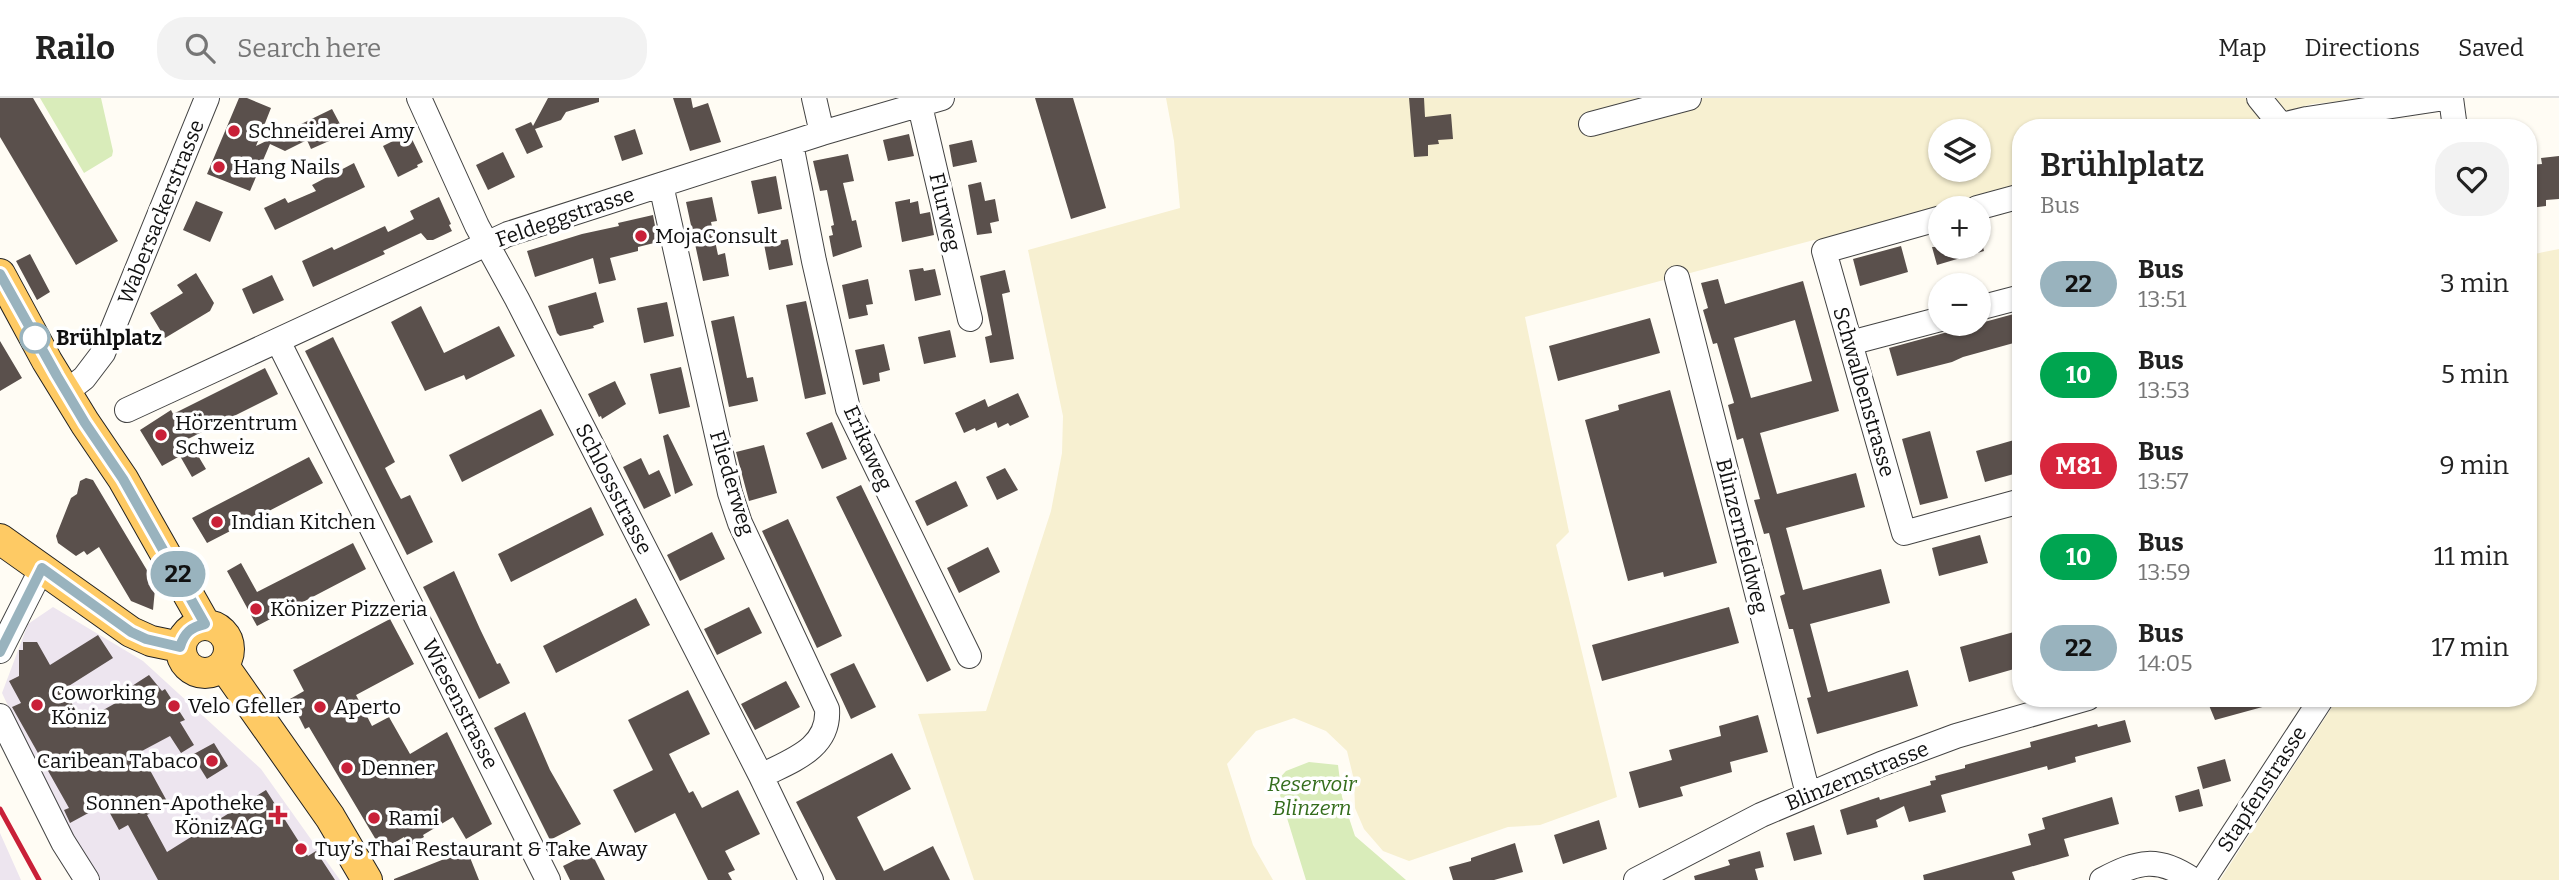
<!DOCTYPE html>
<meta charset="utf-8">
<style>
:root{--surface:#fff;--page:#f2f2f2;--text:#222;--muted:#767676;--line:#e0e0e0}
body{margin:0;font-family:Bitter,serif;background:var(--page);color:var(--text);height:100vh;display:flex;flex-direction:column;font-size:26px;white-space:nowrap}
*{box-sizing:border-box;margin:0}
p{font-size:23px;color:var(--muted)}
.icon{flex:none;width:38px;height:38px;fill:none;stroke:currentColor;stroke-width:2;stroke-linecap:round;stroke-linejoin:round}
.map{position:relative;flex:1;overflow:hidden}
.sheet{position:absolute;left:2012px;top:21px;width:525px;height:588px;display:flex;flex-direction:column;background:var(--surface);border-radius:28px;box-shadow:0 2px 5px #0004}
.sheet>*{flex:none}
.badge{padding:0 14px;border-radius:23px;font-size:24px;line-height:46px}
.fabs{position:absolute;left:1928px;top:21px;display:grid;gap:14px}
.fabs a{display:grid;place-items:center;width:63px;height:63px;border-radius:50%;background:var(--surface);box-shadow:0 2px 5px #0004;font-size:35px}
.map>.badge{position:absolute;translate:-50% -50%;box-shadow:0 0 0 4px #fff}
.round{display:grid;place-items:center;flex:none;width:74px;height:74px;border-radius:28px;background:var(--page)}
.headline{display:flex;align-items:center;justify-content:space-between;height:119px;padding:0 28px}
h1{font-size:33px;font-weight:600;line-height:52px}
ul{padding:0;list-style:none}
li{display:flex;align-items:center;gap:21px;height:91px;padding:0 28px}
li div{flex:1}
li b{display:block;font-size:26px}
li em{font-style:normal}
li .badge{min-width:77px;font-weight:700;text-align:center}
header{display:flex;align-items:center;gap:42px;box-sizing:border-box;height:98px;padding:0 35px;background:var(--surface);border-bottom:2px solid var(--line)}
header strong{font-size:33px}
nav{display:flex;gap:38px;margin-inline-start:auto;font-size:24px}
.search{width:490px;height:63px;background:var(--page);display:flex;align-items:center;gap:18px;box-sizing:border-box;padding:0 24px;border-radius:28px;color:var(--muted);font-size:26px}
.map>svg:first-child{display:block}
.industrial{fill:#ede5ef}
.farmland{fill:#f7f0d1;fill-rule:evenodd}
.green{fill:#d9ecba}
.building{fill:#5a504c;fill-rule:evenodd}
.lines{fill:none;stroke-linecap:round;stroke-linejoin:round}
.minor-casing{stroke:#434343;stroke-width:26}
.major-casing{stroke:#212121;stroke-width:32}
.minor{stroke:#fff;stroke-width:24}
.major{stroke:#feca64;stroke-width:30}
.rail{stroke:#c92038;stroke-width:5}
.line-casing{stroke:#fff;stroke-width:16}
.line{stroke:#99b3be;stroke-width:10}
.poi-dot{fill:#c92038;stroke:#fff;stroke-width:2.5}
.stop-dot{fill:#fff;stroke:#99b3be;stroke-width:3.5}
.labels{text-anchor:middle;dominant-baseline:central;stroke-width:7;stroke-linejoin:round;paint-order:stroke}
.poi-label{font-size:21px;fill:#101010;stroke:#fff;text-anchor:start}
.street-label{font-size:21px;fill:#101010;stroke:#fff}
.stop-label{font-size:21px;font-weight:bold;fill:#101010;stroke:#fff;text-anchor:start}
.park-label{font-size:21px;font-style:italic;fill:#346d1c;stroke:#fff}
</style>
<header>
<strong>Railo</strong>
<div class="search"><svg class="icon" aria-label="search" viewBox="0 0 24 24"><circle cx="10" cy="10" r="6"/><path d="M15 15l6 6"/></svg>Search here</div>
<nav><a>Map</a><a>Directions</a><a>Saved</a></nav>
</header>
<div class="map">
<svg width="2559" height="782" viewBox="0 0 2559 782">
<rect width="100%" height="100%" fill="#fffcf4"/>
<path class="industrial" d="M53,509L143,563L261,671L340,782H100L68,735L2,595L28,526Z
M0,735L21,782H0Z"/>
<path class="farmland" d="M1166,0H2372L2312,6L2230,30H2021V89L1827,143L1814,142L1525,219L1569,434L1556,447L1617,699L1540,727L1508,729L1409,763L1383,753L1364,731L1355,710L1354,682L1347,653L1326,633L1294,620L1256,633L1227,666L1253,747L1273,782H974L918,616L986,613L1051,413L1062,355L1063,318L1028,152L1180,110L1174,43ZM1941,33H1979V72H1941Z
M2559,151V782H2220L2338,600H2529V157Z"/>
<path class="green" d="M40,0H101L113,53L112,58L84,75Z
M1309,664L1338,667L1342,699L1355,738L1406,782H1306L1276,684L1286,673Z"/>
<path class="building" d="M0,0H33L118,143L76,167L0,39Z
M239,0H247L271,10L256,48L332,11L340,26L336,28L338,39L311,51L307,42L285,53L270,46L250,93L207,76Z
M548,0H599V4L566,14L561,22L535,31L543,49L527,56L515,31L531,24L533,28Z
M673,0H691L693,10L708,5L721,44L690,53Z
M1035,0H1073L1106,110L1071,121Z
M1409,0H1424L1425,19L1451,16L1453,41L1438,42L1439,46L1428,47V58L1414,59Z
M635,31L643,56L622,63L614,38Z
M409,35L423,64L417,67L418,69L398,79L383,48Z
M909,36L914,58L888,63L883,42Z
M972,42L977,64L953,69L949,47Z
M503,54L515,79L488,92L476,67Z
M848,56L854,83L843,85L852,123L856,122L862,149L833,159L829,138L833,137L831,128L834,127L827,92L820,93L813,63Z
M2559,58V101L2546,102V108L2529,110V67L2542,66L2541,60Z
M354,65L365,89L275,132L264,110L285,100L288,105L316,93L312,87Z
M776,78L782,111L758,116L751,83Z
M981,84L985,103L995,101L999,123L990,125L992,135L977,137L968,87Z
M439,99L451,126L449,127L452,133L433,142H427L421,135L383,153L385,156L313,189L302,163L332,149L334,152L385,128L388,134L414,121L410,113Z
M712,99L717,123L711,124L718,157L725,155L729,178L703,183L686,104Z
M910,101V105L918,103L920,116L930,114L934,137L902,144L895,104Z
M196,103L223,114L210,144L183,132Z
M653,117L658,144L638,149V153L610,160L616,182L599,186L593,160L535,179L527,153L582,136L619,128L618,125Z
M788,141L793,167L769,172L764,146Z
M1901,148L1908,174L1860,188L1853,161Z
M1932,149H1983L1984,153L1937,167Z
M30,156L50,194L37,202L16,163Z
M923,170L924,173L935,171L941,197L915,203L909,172Z
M1005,172L1010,194L1002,196L1014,261L990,265L985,239L992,237L980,178Z
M196,175L214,205L210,213L165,240L150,215L183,195L177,187Z
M272,177L284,202L253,216L242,191Z
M868,181L873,206L866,207L868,217L849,221L842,187Z
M1718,181L1725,206L1803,183L1839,313L1760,335L1768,364L1777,396L1856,375L1865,409L1786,430L1803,492L1881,471L1890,505L1810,526L1828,594L1908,572L1918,608L1817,636L1807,600L1811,599L1793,531H1789L1780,498L1785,496L1769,435L1764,436L1754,402L1760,401L1743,340L1737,342L1728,307L1734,305L1717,245L1713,246L1703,212L1708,210L1701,185ZM1795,222L1812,283L1751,300L1734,240Z
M596,194L604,224L593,228L594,230L560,238L557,235L548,208Z
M806,203L826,296L805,301L786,207Z
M667,204L674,238L644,245L637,210Z
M421,208L444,255L499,228L515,258L466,282L464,277L425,293L391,224Z
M2021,214V243L1963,259L1952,264L1897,278L1889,250Z
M734,218L747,280L753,279L758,303L729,309L711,223Z
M1650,220L1660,255L1558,283L1549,248Z
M950,232L956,259L924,266L918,239Z
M333,239L395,364L385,370L393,386L401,401L410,397L433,444L407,457L305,253Z
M0,243L22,280L0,293Z
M884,246L890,272L879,275L880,283L863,287L855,252Z
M681,269L690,309L659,316L650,276Z
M265,270L278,296L188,341L206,371L192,379L180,358L162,368L140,332L171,312L173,316Z
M615,283L626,306L602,321L601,318L599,319L588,296Z
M1670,292L1717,465L1664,479L1663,474L1628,483L1585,322L1619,312L1618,307Z
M1018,295L1029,319L1010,328L1008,325L998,330L996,324L976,333L975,330L964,335L955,315L985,301L988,309Z
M541,311L554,337L462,384L449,357Z
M832,324L847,361L822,371L806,335Z
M1930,333L1948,400L1920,407L1902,341Z
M668,336L693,387L675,396L663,338Z
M2021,340V374L1985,384L1976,353Z
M764,347L777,395L749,403L736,354Z
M309,359L323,385L207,445L192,420Z
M641,360L649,377L659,372L671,398L644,411L623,369Z
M1005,370L1018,392L997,402L986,379Z
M86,380L93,382L157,489L155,491L153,512L131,503L99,449L87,457L84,453L76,458L58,445L56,438L71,400L77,396L80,383Z
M956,383L968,408L927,428L915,403Z
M861,387L951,572L927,584L836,399Z
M591,409L604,437L511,484L498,456Z
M788,421L842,538L817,550L762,433Z
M712,434L725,461L680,483L667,457Z
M1980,437L1988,465L1939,478L1932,450Z
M353,445L366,471L257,528L227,473L241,465L257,494Z
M988,449L1000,474L959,495L947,470Z
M454,473L480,531L497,566L500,565L510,585L479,601L423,489Z
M636,500L650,527L556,575L543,548Z
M749,509L762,535L717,557L704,531Z
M1729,509L1739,545L1602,583L1592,547Z
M390,521L414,566L356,597L372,628L389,619L410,656L447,634L492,726L466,741L453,719L423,737L424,739L409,748L404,739L382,752L309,629L305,631L290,601L304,593L293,572Z
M2021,532V569L1969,584L1960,549Z
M98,537L113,560L64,591L82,624L121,602L118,597L149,577L162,593L165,591L185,622L180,624L194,647L181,655L170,638L140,654L168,705L147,717L167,754L266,692L308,758L316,753L335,782H158L128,727L119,732L105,706L70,725L64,712L69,710L12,609L21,605L9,583L19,578V552H23V544H37L50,567Z
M854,565L876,609L851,621L830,576Z
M786,583L800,609L755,632L741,606Z
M688,592L710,636L669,656L689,695L693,693L702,710L738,692L760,736L725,753L735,772L728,775L732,782H708L675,715L635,735L613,692L653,672L628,622Z
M2206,600H2276L2277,605L2215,622Z
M525,614L550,672L581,726L550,742L494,630Z
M1758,617L1768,654L1730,664L1732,674L1680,689L1683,698L1639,710L1629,674L1672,662L1669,652L1721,638L1719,628Z
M2125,622L2131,644L2075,659L2076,664L2048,672L2047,668L1941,697L1946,714L1909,724L1904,708L1876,722L1878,729L1847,737L1840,712L1879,699L1880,702L1931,687L1930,683L1936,682L1935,678L1965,670V667L2031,649L2030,644L2097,626L2098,629Z
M214,645L228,668L207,681L192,657Z
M892,655L911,691L857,719L884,773L933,748L950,782H836L796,704Z
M2225,661L2231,683L2203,691L2197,669Z
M2199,691L2203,708L2179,714L2175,698Z
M2112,699L2119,726L2064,741L2069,758L2012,774L2015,782H1924L1923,777L2031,747L2028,736L2045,731L2042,720Z
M1599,722L1607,751L1563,766L1554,737Z
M1814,727L1822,756L1794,763L1786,735Z
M1515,745L1523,774L1494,782H1453L1449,769L1471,763V760Z
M467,752L479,782H394V781Z
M1760,753L1764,769L1755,771L1758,782H1695L1694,778L1730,767L1728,762Z
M591,754L605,782H570L563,768Z"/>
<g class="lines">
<defs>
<path id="minor" d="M419,0L477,128L517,201L761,678L811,782
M814,0L822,35
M2259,0L2281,27
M2451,0L2455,30
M920,8L970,221
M1591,26L1689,0
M2269,30L2307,21L2445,0
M791,46L814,163L848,311L969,558
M661,87L730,395L740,425L827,611C830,651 790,663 761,678
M1977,110L2021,98
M1941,120L1824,153L1904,435L2021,403
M1677,180L1808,696
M1979,210L2021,199
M278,243L548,782
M1850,245L1941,221
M66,294L84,280L103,255L207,0
M127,312L508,136L822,35L942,0
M0,553L42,470
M0,618L63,744L87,782
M1636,782L1761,717L1881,666L1956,638L2088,600
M2102,782C2138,763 2158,758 2193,782
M2203,782L2322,600"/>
<path id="major" d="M0,176L47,263L85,325L123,381L205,526
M0,441L131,534L151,543L180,549
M181 551a24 24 0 1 1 48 0a24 24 0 1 1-48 0Z
M223,567L330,719L367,782"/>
</defs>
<use href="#minor" class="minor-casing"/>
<use href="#major" class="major-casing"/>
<use href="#minor" class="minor"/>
<use href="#major" class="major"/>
<path class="rail" d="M0,711L39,782"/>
</g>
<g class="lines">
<defs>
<path id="line" d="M0,176L57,278L85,325L123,381L205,526C191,529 184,535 180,549L146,541L131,534L42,470L0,554"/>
</defs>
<use href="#line" class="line-casing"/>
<use href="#line" class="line"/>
</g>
<g class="poi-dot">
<circle cx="234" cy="33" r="7"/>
<circle cx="219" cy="69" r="7"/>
<circle cx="641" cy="138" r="7"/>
<circle cx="161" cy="337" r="7"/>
<circle cx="217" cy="424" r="7"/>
<circle cx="256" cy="511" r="7"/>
<circle cx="37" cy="607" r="7"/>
<circle cx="174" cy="608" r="7"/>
<circle cx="320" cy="609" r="7"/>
<circle cx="212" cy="663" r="7"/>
<circle cx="347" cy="670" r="7"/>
<path d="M274.5 706.5h7v7h7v7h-7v7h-7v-7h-7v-7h7z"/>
<circle cx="374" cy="720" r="7"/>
<circle cx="301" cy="751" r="7"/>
</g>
<circle class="stop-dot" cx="35" cy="240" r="14"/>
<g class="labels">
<g class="poi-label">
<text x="248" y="33">Schneiderei Amy</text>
<text x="233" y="69">Hang Nails</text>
<text x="655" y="138">MojaConsult</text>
<text x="175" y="325">Hörzentrum<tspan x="175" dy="24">Schweiz</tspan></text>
<text x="231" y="424">Indian Kitchen</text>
<text x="270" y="511">Könizer Pizzeria</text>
<text x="51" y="595">Coworking<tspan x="51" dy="24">Köniz</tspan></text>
<text x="188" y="608">Velo Gfeller</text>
<text x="334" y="609">Aperto</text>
<text x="198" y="663" text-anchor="end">Caribean Tabaco</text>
<text x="361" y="670">Denner</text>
<text x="264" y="705" text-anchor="end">Sonnen-Apotheke<tspan x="264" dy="24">Köniz AG</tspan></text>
<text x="388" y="720">Rami</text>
<text x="315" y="751">Tuy’s Thai Restaurant &amp; Take Away</text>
</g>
<g class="street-label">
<text transform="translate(161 114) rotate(-68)">Wabersackerstrasse</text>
<text transform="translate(945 114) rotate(77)">Flurweg</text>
<text transform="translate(565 119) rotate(-19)">Feldeggstrasse</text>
<text transform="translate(1864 294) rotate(74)">Schwalbenstrasse</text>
<text transform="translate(868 350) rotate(66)">Erikaweg</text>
<text transform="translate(732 385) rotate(73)">Fliederweg</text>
<text transform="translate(614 391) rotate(63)">Schlossstrasse</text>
<text transform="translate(1742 438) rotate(76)">Blinzernfeldweg</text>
<text transform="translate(460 606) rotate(63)">Wiesenstrasse</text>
<text transform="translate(1857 678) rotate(-22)">Blinzernstrasse</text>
<text transform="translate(2262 691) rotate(-57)">Stapfenstrasse</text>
</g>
<g class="stop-label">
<text x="56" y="240">Brühlplatz</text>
</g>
<g class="park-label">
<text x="1312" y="686">Reservoir<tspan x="1312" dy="24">Blinzern</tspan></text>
</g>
</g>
</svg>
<div class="fabs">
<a><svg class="icon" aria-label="layers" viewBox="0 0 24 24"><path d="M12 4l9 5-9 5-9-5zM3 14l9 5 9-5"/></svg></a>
<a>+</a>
<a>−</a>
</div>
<b class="badge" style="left:178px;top:476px;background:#99b3be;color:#111">22</b>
<section class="sheet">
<div class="headline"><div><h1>Brühlplatz</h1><p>Bus</p></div><a class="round"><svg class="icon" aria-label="heart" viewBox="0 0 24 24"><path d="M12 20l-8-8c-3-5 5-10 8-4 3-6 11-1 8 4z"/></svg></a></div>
<ul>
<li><span class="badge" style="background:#99b3be;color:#111">22</span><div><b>Bus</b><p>13:51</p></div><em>3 min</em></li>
<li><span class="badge" style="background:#00a54f;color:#fff">10</span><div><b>Bus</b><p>13:53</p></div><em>5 min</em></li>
<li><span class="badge" style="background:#d7263d;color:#fff">M81</span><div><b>Bus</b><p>13:57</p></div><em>9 min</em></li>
<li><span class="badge" style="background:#00a551;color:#fff">10</span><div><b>Bus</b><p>13:59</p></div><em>11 min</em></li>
<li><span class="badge" style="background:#99b3be;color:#111">22</span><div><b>Bus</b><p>14:05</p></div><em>17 min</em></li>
</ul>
</section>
</div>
